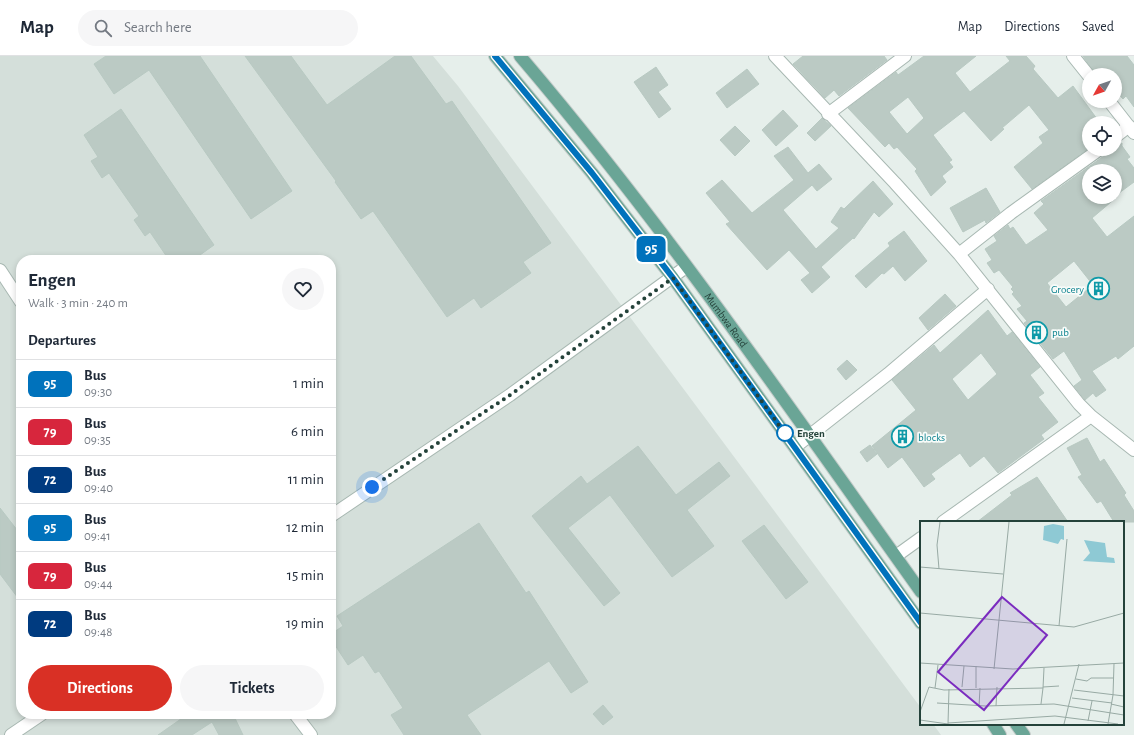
<!DOCTYPE html>
<meta charset="utf-8">
<style>
:root{--surface:#fff;--page:#f6f6f7;--text:#1f2937;--muted:#747a83;--line:#e0e1e3;--accent:#d93025}
body{margin:0;font-family:"Alegreya Sans",sans-serif;background:var(--page);color:var(--text);height:100vh;display:flex;flex-direction:column;font-size:15px;white-space:nowrap}
*{box-sizing:border-box;margin:0}
p{font-size:13px;color:var(--muted)}
.icon{flex:none;width:22px;height:22px;fill:none;stroke:currentColor;stroke-width:2;stroke-linecap:round;stroke-linejoin:round}
.map{position:relative;flex:1;overflow:hidden}
.sheet{position:absolute;left:16px;top:199px;width:320px;height:464px;display:flex;flex-direction:column;background:var(--surface);border-radius:16px;box-shadow:0 2px 6px #0003}
.sheet>*{flex:none}
.badge{padding:0 8px;border-radius:6px;font-size:14px;line-height:26px}
.needle{width:26px;rotate:230deg}
.controls{position:absolute;left:1082px;top:12px;display:grid;gap:8px}
.controls a{display:grid;place-items:center;width:40px;height:40px;border-radius:50%;background:var(--surface);box-shadow:0 2px 6px #0003;font-size:20px}
.you{position:absolute;width:20px;height:20px;margin:-10px;border:3px solid #fff;border-radius:50%;background:#1a73e8;box-shadow:0 0 0 6px #1a73e833}
.map>.badge{position:absolute;translate:-50% -50%;box-shadow:0 0 0 2px #fff}
h2{padding:0 12px;font-size:15px;line-height:36px}
.round{display:grid;place-items:center;flex:none;width:42px;height:42px;border-radius:21px;background:var(--page)}
.overview{display:flex;align-items:center;justify-content:space-between;height:68px;padding:0 12px}
h1{font-size:19px;font-weight:700;line-height:30px}
.button{display:flex;gap:8px;margin-top:auto;padding:8px 12px}
.button a{flex:1;height:46px;border-radius:24px;background:var(--accent);color:#fff;font-size:16px;font-weight:700;line-height:46px;text-align:center}
.button a+a{background:var(--page);color:var(--text)}
ul{padding:0;list-style:none}
li{display:flex;align-items:center;gap:12px;height:48px;padding:0 12px;border-top:1px solid var(--line)}
li div{flex:1}
li b{display:block;font-size:15px}
li em{font-style:normal}
li .badge{min-width:44px;font-weight:700;text-align:center}
header{display:flex;align-items:center;gap:24px;box-sizing:border-box;height:56px;padding:0 20px;background:var(--surface);border-bottom:1px solid var(--line)}
header strong{font-size:19px}
nav{display:flex;gap:22px;margin-inline-start:auto;font-size:14px}
.search{width:280px;height:36px;background:var(--page);display:flex;align-items:center;gap:10px;box-sizing:border-box;padding:0 14px;border-radius:22px;color:var(--muted);font-size:15px}
.map>svg:first-child{display:block}
.built{fill:#d4dfda;fill-rule:evenodd}
.building{fill:#bbcac4;stroke:#b8c9c2;fill-rule:evenodd}
.lines{fill:none;stroke-linecap:round;stroke-linejoin:round}
.minor-casing{stroke:#a8b8b2;stroke-width:14}
.major-casing{stroke:#c2cac8;stroke-width:14}
.minor{stroke:#fff;stroke-width:12}
.major{stroke:#6aa596;stroke-width:12}
.line-casing{stroke:#fff;stroke-width:9}
.line{stroke:#0072bc;stroke-width:6}
.walk{stroke:#24423a;stroke-width:4;stroke-dasharray:0 7.2}
.stop-dot{fill:#fff;stroke:#0072bc;stroke-width:2}
.labels{text-anchor:middle;dominant-baseline:central;stroke-width:3.5;stroke-linejoin:round;paint-order:stroke}
.culture-label{font-size:11px;fill:#0d838f;stroke:#f7fbf9;text-anchor:start}
.street-label{font-size:11px;fill:#24423a;stroke:#f7fbf9}
.stop-label{font-size:11px;font-weight:bold;fill:#24423a;stroke:#f7fbf9;text-anchor:start}
.inset-road{fill:none;stroke:#98aaa4;stroke-width:1}
.view{fill:#7b2cbf;fill-opacity:0.15;stroke:#7b2cbf;stroke-width:2}
.inset-edge{fill:none;stroke:#24423a;stroke-width:2}
</style>
<header>
<strong>Map</strong>
<div class="search"><svg class="icon" aria-label="search" viewBox="0 0 24 24"><circle cx="10" cy="10" r="6"/><path d="M15 15l6 6"/></svg>Search here</div>
<nav><a>Map</a><a>Directions</a><a>Saved</a></nav>
</header>
<div class="map">
<svg width="1134" height="679" viewBox="0 0 1134 679">
<rect width="100%" height="100%" fill="#e6efeb"/>
<path class="built" d="M0,0H433L458,30L921,652V668H933L941,679H0ZM21,204H331V658H21Z"/>
<path class="building" d="M106,0H200L292,135L251,163L149,14L114,38L94,8Z
M245,0H291L327,49L395,0H411L446,48L452,45L551,187L523,206L531,217L481,252L474,242L447,261L373,155L361,163L335,126L336,125Z
M803,0H884L887,4L839,40L834,34L825,42L793,8Z
M924,0H976L955,17L970,36L1010,5L1006,0H1026L1035,10L1033,13L1058,42L1073,30L1100,67H1089V92L1032,133L1014,111L1043,87L1039,81L1049,74L1029,49L1002,72L1004,73L991,85L964,55L933,79L952,104L949,106L953,111L942,120L946,126L931,140L915,115L917,113L897,91L894,93L889,87L885,91L848,52L896,16L898,19ZM908,41L924,62L907,78L889,56Z
M1083,0H1127L1134,9V51L1126,40L1123,43L1115,34V19H1096Z
M656,11L668,29L658,36L671,53L659,62L634,26Z
M747,13L759,28L727,52L716,37Z
M121,53L214,189L193,204H169L150,176L145,180L134,164L139,160L109,117L102,122L91,105L98,101L84,79Z
M783,54L798,70L776,90L762,74Z
M822,62L831,70L815,85L807,77Z
M735,70L750,85L735,100L720,84Z
M1122,87V90L1130,101L1127,103L1134,112V126L1115,140V115H1089V141H1117L1092,162L1107,181L1134,160V290L1118,303L1116,300L1092,315L1106,334L1096,341L1093,337L1085,344L1074,330L1082,324L1064,295L1053,303L1024,267L1027,265L1017,253L1022,250L1012,238L1014,236L1011,233L1013,231L999,214L994,217L987,207L992,204L985,193L997,185L994,180L1008,169L1010,173L1013,171L1026,189L1048,174L1034,157L1044,148L1041,145ZM1074,205L1093,229L1066,251L1047,227Z
M788,91L808,117L819,108L832,123L817,135L812,129L783,154L816,193L839,172L831,166L841,151L844,153L873,125L893,148L879,161L874,156L854,183L853,182L821,211L830,221L812,237L801,224L810,217L789,194L767,214L726,168L730,166L706,137L722,124L752,157L794,124L774,100Z
M986,132L1000,156L986,167L985,164L963,176L950,152Z
M904,175L927,205L905,225L893,210L884,218L882,217L866,232L855,220L890,190L888,187Z
M945,238L956,250L928,274L919,262Z
M988,254L1007,280L1012,276L1040,311L1030,319L1044,337L1038,341L1058,366L1041,379L1044,383L998,417L984,400L970,411L960,397L931,418L935,423L924,431L902,401L888,412L872,390L916,354L892,324L934,289L940,297ZM981,297L997,318L968,344L952,323Z
M847,304L857,314L846,324L837,313Z
M1087,382L1100,406L1104,403L1126,437L1124,439L1134,455V466H1114L1101,445L1097,447L1078,421L1082,419L1067,392Z
M870,389L877,398L867,406L860,396Z
M638,390L676,439L719,406L730,420L687,454L714,490L672,521L610,439L568,472L620,537L604,550L532,460L581,420L587,428Z
M1037,421L1068,466H977L1012,439L1010,437Z
M0,452L21,479V546L0,518Z
M479,467L526,537L529,535L588,626L571,637L549,605L467,659L481,679H404L391,659L403,652L379,615L375,617L363,599L348,609L331,583V578L343,570L337,560Z
M764,469L808,526L786,543L742,485Z
M603,649L613,661L603,669L593,658Z
M188,658H233L243,679H219L212,666L192,679H158Z"/>
<g class="lines">
<defs>
<path id="minor" d="M775,0L895,127L959,198L1079,348L1091,360L1134,394
M1073,0L1089,20
M1109,45L1134,77
M828,58L905,0
M1115,81L1129,70
M959,198L1011,157L1100,93
M0,214L21,246
M795,391L888,318L988,233
M331,460L510,339L686,211
M943,466L1091,360
M896,500L921,482
M295,658L311,679
M11,679L42,658"/>
<g id="major">
<path d="M495,0L592,117L673,222L921,567"/>
<path id="s1" d="M520,0C665,170 791,354 921,536"/>
<path d="M993,668L1000,679"/>
<path d="M1016,668L1024,679"/>
</g>
</defs>
<use href="#minor" class="minor-casing"/>
<use href="#major" class="major-casing"/>
<use href="#minor" class="minor"/>
<use href="#major" class="major"/>
</g>
<g class="lines">
<defs>
<path id="line" d="M495,0L592,117L673,222L921,567"/>
</defs>
<use href="#line" class="line-casing"/>
<use href="#line" class="line"/>
<path class="walk" d="M372,431L510,339L673,222L786,379L785,377"/>
</g>
<defs>
<symbol id="building-ring" viewBox="-11 -11 22 22"><circle r="9.5" fill="#f7fbf9" stroke="#0f9aa8" stroke-width="1.5"/><path d="M-4-6H4V6H1V3H-1V6H-4ZM-2.5-4.3h1.7v1.8h-1.7ZM.8-4.3h1.7v1.8H.8ZM-2.5-1h1.7V.8h-1.7ZM.8-1h1.7V.8H.8Z" fill="#0f9aa8"/></symbol>
</defs>
<g fill-rule="evenodd">
<use href="#building-ring" x="1086" y="220" width="25" height="25"/>
<use href="#building-ring" x="1024" y="264" width="25" height="25"/>
<use href="#building-ring" x="890" y="368" width="25" height="25"/>
</g>
<circle class="stop-dot" cx="785" cy="377" r="8"/>
<g class="labels">
<g class="culture-label">
<text x="1084" y="233" text-anchor="end">Grocery</text>
<text x="1052" y="276">pub</text>
<text x="918" y="381">blocks</text>
</g>
<g class="street-label">
<text stroke="none"><textPath href="#s1" startOffset="335">Mumbwa Road</textPath></text>
</g>
<g class="stop-label">
<text x="797" y="377">Engen</text>
</g>
</g>
<g transform="translate(920 465)">
<rect width="204" height="204" fill="#e6efeb"/>
<path d="M133,3L144,5V19L141,18L138,23L123,19L124,5ZM164,19L185,22L187,36L194,37L195,42L163,40L170,32Z" fill="#8ec9d4"/>
<path class="inset-road" d="M0,46L83,53M19,48L17,24L20,1M0,92L154,106L204,92M139,105L147,18M0,142L93,148L204,142M74,148L89,1M156,158L167,160L171,157H194M42,166L44,145M123,166L139,165M15,167L18,144M56,167V145M154,169L204,175M152,177L192,182M17,182L66,185L134,183L204,194M121,183L123,167M191,183L204,186M59,185L60,167M76,185L77,166M0,191L9,166L24,169L123,167L124,147M0,199L28,203M168,200L172,180M28,202L135,195L198,203M28,203L29,168M144,203L159,143M188,203L193,174L194,143"/>
<path class="view" d="M82,76L127,114L64,189L18,151Z"/>
<rect width="204" height="204" class="inset-edge"/>
</g>
</svg>
<div class="controls">
<a><svg class="needle" viewBox="-14 -14 28 28"><path d="M0-13l5 13h-10z" fill="#e53935"/><path d="M0 13l5-13h-10z" fill="#747a83"/></svg></a>
<a><svg class="icon" aria-label="locate" viewBox="0 0 24 24"><circle cx="12" cy="12" r="6"/><path d="M12 2v4M12 18v4M2 12h4M18 12h4"/></svg></a>
<a><svg class="icon" aria-label="layers" viewBox="0 0 24 24"><path d="M12 4l9 5-9 5-9-5zM3 14l9 5 9-5"/></svg></a>
</div>
<div class="you" style="left:372px;top:431px"></div>
<b class="badge" style="left:651px;top:193px;background:#0072bc;color:#fff">95</b>
<section class="sheet">
<div class="overview"><div><h1>Engen</h1><p>Walk · 3 min · 240 m</p></div><a class="round"><svg class="icon" aria-label="heart" viewBox="0 0 24 24"><path d="M12 20l-8-8c-3-5 5-10 8-4 3-6 11-1 8 4z"/></svg></a></div>
<h2>Departures</h2>
<ul>
<li><span class="badge" style="background:#0072bc;color:#fff">95</span><div><b>Bus</b><p>09:30</p></div><em>1 min</em></li>
<li><span class="badge" style="background:#d7263d;color:#fff">79</span><div><b>Bus</b><p>09:35</p></div><em>6 min</em></li>
<li><span class="badge" style="background:#003b80;color:#fff">72</span><div><b>Bus</b><p>09:40</p></div><em>11 min</em></li>
<li><span class="badge" style="background:#0072bc;color:#fff">95</span><div><b>Bus</b><p>09:41</p></div><em>12 min</em></li>
<li><span class="badge" style="background:#d7263d;color:#fff">79</span><div><b>Bus</b><p>09:44</p></div><em>15 min</em></li>
<li><span class="badge" style="background:#003b80;color:#fff">72</span><div><b>Bus</b><p>09:48</p></div><em>19 min</em></li>
</ul>
<div class="button"><a>Directions</a><a>Tickets</a></div>
</section>
</div>
